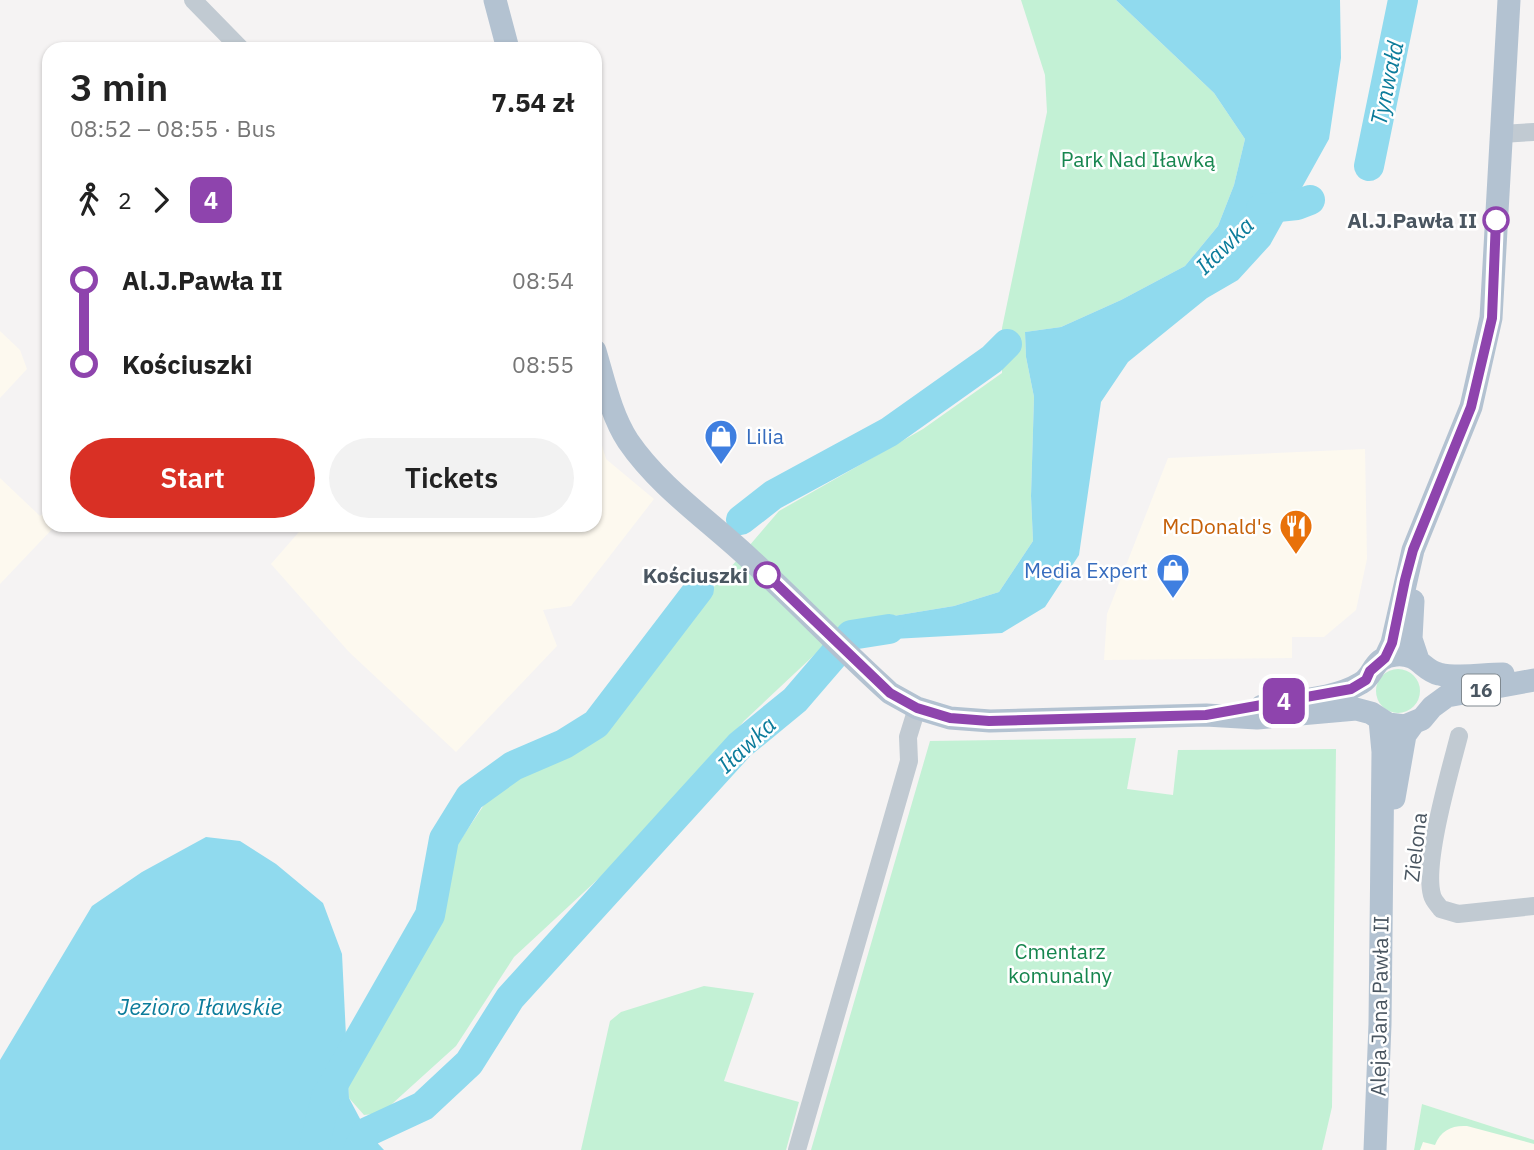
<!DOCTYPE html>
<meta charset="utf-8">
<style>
:root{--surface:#fff;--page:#f2f2f2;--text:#222;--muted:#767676;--accent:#d93025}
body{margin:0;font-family:"IBM Plex Sans",sans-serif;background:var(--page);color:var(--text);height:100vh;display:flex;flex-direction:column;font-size:26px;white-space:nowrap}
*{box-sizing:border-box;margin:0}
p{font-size:23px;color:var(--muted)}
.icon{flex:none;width:38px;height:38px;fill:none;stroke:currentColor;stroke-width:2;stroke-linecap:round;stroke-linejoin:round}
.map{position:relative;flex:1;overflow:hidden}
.panel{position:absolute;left:42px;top:42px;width:560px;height:490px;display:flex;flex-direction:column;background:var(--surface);border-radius:21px;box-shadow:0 2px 5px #0004}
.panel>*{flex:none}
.badge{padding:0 14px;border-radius:10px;font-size:24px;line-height:46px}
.map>.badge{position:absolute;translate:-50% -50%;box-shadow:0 0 0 4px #fff}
.legs{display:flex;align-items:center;gap:10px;height:77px;padding:0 28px;font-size:23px}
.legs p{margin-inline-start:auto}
.overview{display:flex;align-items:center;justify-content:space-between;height:119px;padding:0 28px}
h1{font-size:38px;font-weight:600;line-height:52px}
.primary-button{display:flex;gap:14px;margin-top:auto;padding:14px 28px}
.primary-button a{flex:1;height:80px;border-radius:42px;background:var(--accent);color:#fff;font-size:28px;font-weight:600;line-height:80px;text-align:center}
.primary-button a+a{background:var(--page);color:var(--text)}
ul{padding:0 28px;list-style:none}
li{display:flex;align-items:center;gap:24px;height:84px;font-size:26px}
li i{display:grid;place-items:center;width:10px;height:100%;margin:0 9px;background:currentColor}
li i::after{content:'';width:18px;height:18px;margin:-9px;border:5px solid;border-radius:50%;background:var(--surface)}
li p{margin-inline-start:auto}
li:first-child i{background:linear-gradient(#0000 50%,currentColor 0)}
li:last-child i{background:linear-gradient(currentColor 50%,#0000 0)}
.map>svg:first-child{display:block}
.commercial{fill:#fdf9ef}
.green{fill:#c3f1d5}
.water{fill:#90daee}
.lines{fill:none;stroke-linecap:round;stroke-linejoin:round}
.river{stroke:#90daee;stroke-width:30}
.minor{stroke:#c1cad2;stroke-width:18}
.major{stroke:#b3c2d1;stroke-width:23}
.line-1-casing{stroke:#fff;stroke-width:16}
.line-1{stroke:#8e44ad;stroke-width:10}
.stop-1-dot{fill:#fff;stroke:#8e44ad;stroke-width:3.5}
.labels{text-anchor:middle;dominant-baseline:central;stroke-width:5;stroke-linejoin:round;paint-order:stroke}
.shield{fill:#fff;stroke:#808990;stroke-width:2}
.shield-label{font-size:19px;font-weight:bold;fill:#4a5661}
.park-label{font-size:21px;fill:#17864f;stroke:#fff}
.stop-label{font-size:21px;font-weight:bold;fill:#4a5661;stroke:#fff;text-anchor:end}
.shop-label{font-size:21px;fill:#366cbe;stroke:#fff;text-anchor:start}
.food-label{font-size:21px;fill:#c56008;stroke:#fff;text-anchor:end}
.street-label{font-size:21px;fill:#4a5661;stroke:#fff}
.water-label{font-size:23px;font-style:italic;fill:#0c7c9b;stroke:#fff}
</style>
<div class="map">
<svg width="1534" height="1150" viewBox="0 0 1534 1150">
<rect width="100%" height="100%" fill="#f5f3f3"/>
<path class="commercial" d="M0,331L20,350L27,369L0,398Z
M595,422L606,459L654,499L571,606L543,610L557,646L456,752L349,652L271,564L305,525H595Z
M1365,449L1367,559L1356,610L1324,637H1292V658L1104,660L1107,614L1168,458Z
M0,478L40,516L46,511L49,515V525H56L0,584Z
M1422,1104L1534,1140V1150H1414Z"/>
<path class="green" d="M1021,0H1116L1214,93L1245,139L1234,185L1218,226L1185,266L1121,300L1061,327L1025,332L1026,357L1034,397L1031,496L1033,541L999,592L954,606L869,620L844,627L744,721L652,829L514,957L456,1046L382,1113L364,1115L349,1098L347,1068L394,997L441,908L453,851L492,793L605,724L713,588L779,511L923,429L1002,373V328L1047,112L1045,75Z
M1376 691a22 22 0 1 1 44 0a22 22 0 1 1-44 0Z
M1136,738L1127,789L1173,795L1178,750L1336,749L1332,1107L1322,1150H811L930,741Z
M704,986L754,993L724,1081L799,1102L786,1150H581L610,1021L621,1012Z
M1422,1104L1534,1140V1144L1467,1126C1452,1125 1441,1130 1435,1145L1423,1142L1420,1150H1414Z"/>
<path class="water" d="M1116,0H1340L1341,58L1329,139L1270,245L1238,280L1207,298L1128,362L1101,402L1079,555L1045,607L1002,633L857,641L844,627L869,620L954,606L999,592L1033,541L1031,496L1034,397L1026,357L1025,332L1061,327L1121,300L1185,266L1218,226L1234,185L1245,139L1214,93Z
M206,837L240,841L276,864L323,903L342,954L349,1098L367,1132L384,1150H0V1060L92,906L142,872Z"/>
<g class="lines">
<path class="river" d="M1369,166L1403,0
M1261,209L1297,205L1310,200
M741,520L773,495L889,432L992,359L1007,344
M313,1150L326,1097L430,915L444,839L470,797L513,766L564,744L596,724L699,589
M358,1150L367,1132L423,1106L469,1063L510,998L740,745L795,700L851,635L889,629"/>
<path class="minor" d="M193,0L241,49
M1501,134L1534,132
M1459,736C1450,771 1423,863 1432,895C1433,900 1438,905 1441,909L1458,914L1534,906
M797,1150L909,761L908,737L917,708"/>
<path class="major" d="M495,0L508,49
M595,351C604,381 611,415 628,441C660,488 710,521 751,560C798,603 842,650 890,693L917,708L950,718L990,721L1206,715L1257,718L1356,709L1371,713L1388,724L1405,726L1422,719L1432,707L1447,696L1534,680
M1413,601L1411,639L1418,660
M1385,658L1392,643L1413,550L1471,407L1491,318L1509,0
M1262,706C1293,700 1333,700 1361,683C1375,675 1372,657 1396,655C1419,653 1422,670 1439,674C1458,679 1483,674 1503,674
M1394,798L1405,735L1413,724
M1375,1150L1380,1024L1383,752L1380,720"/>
</g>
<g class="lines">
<defs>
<path id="line-1" d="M767,575L890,693L917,708L950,718L989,721L1206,715L1351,689L1366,680L1370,671L1385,658L1392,643L1405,580L1413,550L1471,407L1492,318L1496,220"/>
</defs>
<use href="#line-1" class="line-1-casing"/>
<use href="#line-1" class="line-1"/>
</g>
<defs>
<symbol id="shop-pin" viewBox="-11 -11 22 30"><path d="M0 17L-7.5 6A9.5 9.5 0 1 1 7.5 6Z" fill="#3f7fe0" stroke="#fff"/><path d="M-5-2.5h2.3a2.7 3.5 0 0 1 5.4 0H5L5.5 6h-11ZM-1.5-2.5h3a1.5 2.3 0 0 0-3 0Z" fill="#fff"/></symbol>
<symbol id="restaurant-pin" viewBox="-11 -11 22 30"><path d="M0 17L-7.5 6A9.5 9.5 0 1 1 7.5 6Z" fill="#e8710a" stroke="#fff"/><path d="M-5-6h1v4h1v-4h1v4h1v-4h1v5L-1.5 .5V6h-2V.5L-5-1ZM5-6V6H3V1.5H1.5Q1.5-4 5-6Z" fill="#fff"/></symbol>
</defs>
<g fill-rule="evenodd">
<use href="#shop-pin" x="702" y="417" width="38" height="52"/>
<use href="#restaurant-pin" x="1277" y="507" width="38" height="52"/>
<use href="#shop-pin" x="1154" y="551" width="38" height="52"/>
</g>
<g class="stop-1-dot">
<circle cx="1496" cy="220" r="12"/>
<circle cx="767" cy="575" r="12"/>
</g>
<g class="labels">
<rect class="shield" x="1462" y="674.5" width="38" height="31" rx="5"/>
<g class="shield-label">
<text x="1481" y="690">16</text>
</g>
<g class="park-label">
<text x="1138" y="159">Park Nad Iławką</text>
<text x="1060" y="951">Cmentarz<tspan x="1060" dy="24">komunalny</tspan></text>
</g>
<g class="stop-label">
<text x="1477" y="220">Al.J.Pawła II</text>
<text x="748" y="575">Kościuszki</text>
</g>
<g class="shop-label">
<text x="746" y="436">Lilia</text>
<text x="1148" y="570" text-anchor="end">Media Expert</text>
</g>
<g class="food-label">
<text x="1272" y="526">McDonald's</text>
</g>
<g class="street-label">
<text transform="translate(1415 847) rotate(-83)">Zielona</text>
<text transform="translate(1379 1006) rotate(-89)">Aleja Jana Pawła II</text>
</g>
<g class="water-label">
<text transform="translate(1386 83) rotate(-78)">Tynwałd</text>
<text transform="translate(1224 245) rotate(-44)">Iławka</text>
<text transform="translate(746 744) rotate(-43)">Iławka</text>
<text x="200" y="1006">Jezioro Iławskie</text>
</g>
</g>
</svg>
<b class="badge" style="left:1284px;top:701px;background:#8e44ad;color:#fff">4</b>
<section class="panel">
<div class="overview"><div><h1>3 min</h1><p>08:52 – 08:55 · Bus</p></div><b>7.54 zł</b></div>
<div class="legs"><svg class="icon" aria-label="walk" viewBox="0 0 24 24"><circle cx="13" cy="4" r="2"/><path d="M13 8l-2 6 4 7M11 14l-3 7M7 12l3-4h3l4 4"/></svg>2<svg class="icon" aria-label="forward" viewBox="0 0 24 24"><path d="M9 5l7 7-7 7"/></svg><b class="badge" style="background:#8e44ad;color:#fff">4</b></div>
<ul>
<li><i style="color:#8e44ad"></i><b>Al.J.Pawła II</b><p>08:54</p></li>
<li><i style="color:#8e44ad"></i><b>Kościuszki</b><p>08:55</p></li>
</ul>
<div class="primary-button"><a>Start</a><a>Tickets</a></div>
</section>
</div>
